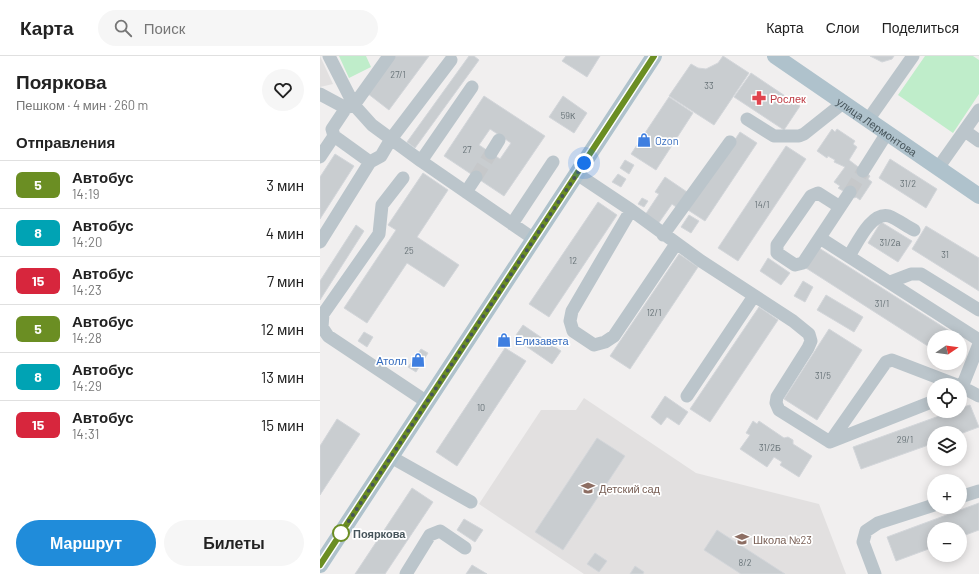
<!DOCTYPE html>
<html lang="ru">
<meta charset="utf-8">
<style>
:root{--surface:#fff;--page:#f6f6f6;--text:#222;--muted:#767676;--line:#e0e0e0;--accent:#208cda}
body{margin:0;font-family:Barlow,sans-serif;background:var(--page);color:var(--text);height:100vh;display:flex;flex-direction:column;font-size:15px;white-space:nowrap}
*{box-sizing:border-box;margin:0}
p{font-size:13px;color:var(--muted)}
.icon{flex:none;width:22px;height:22px;fill:none;stroke:currentColor;stroke-width:2;stroke-linecap:round;stroke-linejoin:round}
.map{position:relative;flex:1;overflow:hidden}
.panel{display:flex;flex-direction:column;background:var(--surface);width:320px}
.panel>*{flex:none}
.badge{padding:0 8px;border-radius:6px;font-size:14px;line-height:26px}
.needle{width:26px;rotate:77deg}
.buttons{position:absolute;left:607px;top:274px;display:grid;gap:8px}
.buttons a{display:grid;place-items:center;width:40px;height:40px;border-radius:50%;background:var(--surface);box-shadow:0 2px 10px #0003;font-size:20px}
.you{position:absolute;width:20px;height:20px;margin:-10px;border:3px solid #fff;border-radius:50%;background:#1a73e8;box-shadow:0 0 0 6px #1a73e833}
.map>.badge{position:absolute;translate:-50% -50%;box-shadow:0 0 0 2px #fff}
h2{padding:0 16px;font-size:15px;line-height:36px}
.round{display:grid;place-items:center;flex:none;width:42px;height:42px;border-radius:21px;background:var(--page)}
.head{display:flex;align-items:center;justify-content:space-between;height:68px;padding:0 16px}
h1{font-size:19px;font-weight:600;line-height:30px}
.primary-button{display:flex;gap:8px;margin-top:auto;padding:8px 16px}
.primary-button a{flex:1;height:46px;border-radius:24px;background:var(--accent);color:#fff;font-size:16px;font-weight:600;line-height:46px;text-align:center}
.primary-button a+a{background:var(--page);color:var(--text)}
ul{padding:0;list-style:none}
li{display:flex;align-items:center;gap:12px;height:48px;padding:0 16px;border-top:1px solid var(--line)}
li div{flex:1}
li b{display:block;font-size:15px}
li em{font-style:normal}
li .badge{min-width:44px;font-weight:700;text-align:center}
header{display:flex;align-items:center;gap:24px;box-sizing:border-box;height:56px;padding:0 20px;background:var(--surface);border-bottom:1px solid var(--line)}
header strong{font-size:19px}
nav{display:flex;gap:22px;margin-inline-start:auto;font-size:14px}
.search{width:280px;height:36px;background:var(--page);display:flex;align-items:center;gap:10px;box-sizing:border-box;padding:0 14px;border-radius:22px;color:var(--muted);font-size:15px}
main{display:flex;flex:1;min-height:0}
.map>svg:first-child{display:block}
.education{fill:#e2e0e0}
.green{fill:#bfedca}
.building{fill:#c9cdd0;stroke:#d3d6da;fill-rule:evenodd}
.lines{fill:none;stroke-linecap:round;stroke-linejoin:round}
.minor-tunnel{stroke:#c6c8ca;stroke-width:13;stroke-dasharray:13 6;stroke-linecap:butt}
.minor{stroke:#bbc5cb;stroke-width:13}
.major{stroke:#afc2cc;stroke-width:16}
.line-casing{stroke:#fff;stroke-width:9}
.line{stroke:#6b8e23;stroke-width:6}
.walk{stroke:#47555b;stroke-width:4;stroke-dasharray:0 7.2}
.stop-dot{fill:#fff;stroke:#6b8e23;stroke-width:2}
.labels{text-anchor:middle;dominant-baseline:central;stroke-width:3.5;stroke-linejoin:round;paint-order:stroke}
.number-label{font-size:9px;fill:#687378}
.health-label{font-size:11px;fill:#be3a42;stroke:#fff;text-anchor:start}
.street-label{font-size:11px;fill:#47555b;stroke:#fff}
.shop-label{font-size:11px;fill:#366cbe;stroke:#fff;text-anchor:start}
.education-label{font-size:11px;fill:#785e54;stroke:#fff;text-anchor:start}
.stop-label{font-size:11px;font-weight:bold;fill:#47555b;stroke:#fff;text-anchor:start}
</style>
<header>
<strong>Карта</strong>
<div class="search"><svg class="icon" aria-label="search" viewBox="0 0 24 24"><circle cx="10" cy="10" r="6"/><path d="M15 15l6 6"/></svg>Поиск</div>
<nav><a>Карта</a><a>Слои</a><a>Поделиться</a></nav>
</header>
<main>
<section class="panel">
<div class="head"><div><h1>Пояркова</h1><p>Пешком · 4 мин · 260 m</p></div><a class="round"><svg class="icon" aria-label="heart" viewBox="0 0 24 24"><path d="M12 20l-8-8c-3-5 5-10 8-4 3-6 11-1 8 4z"/></svg></a></div>
<h2>Отправления</h2>
<ul>
<li><span class="badge" style="background:#6b8e23;color:#fff">5</span><div><b>Автобус</b><p>14:19</p></div><em>3 мин</em></li>
<li><span class="badge" style="background:#00a3b4;color:#fff">8</span><div><b>Автобус</b><p>14:20</p></div><em>4 мин</em></li>
<li><span class="badge" style="background:#d7263d;color:#fff">15</span><div><b>Автобус</b><p>14:23</p></div><em>7 мин</em></li>
<li><span class="badge" style="background:#6b8e23;color:#fff">5</span><div><b>Автобус</b><p>14:28</p></div><em>12 мин</em></li>
<li><span class="badge" style="background:#00a3b4;color:#fff">8</span><div><b>Автобус</b><p>14:29</p></div><em>13 мин</em></li>
<li><span class="badge" style="background:#d7263d;color:#fff">15</span><div><b>Автобус</b><p>14:31</p></div><em>15 мин</em></li>
</ul>
<div class="primary-button"><a>Маршрут</a><a>Билеты</a></div>
</section>
<div class="map">
<svg width="659" height="518" viewBox="0 0 659 518">
<rect width="100%" height="100%" fill="#f1efef"/>
<path class="education" d="M0,0L13,28L0,31Z
M264,342L376,417L499,448L526,518H264L159,448L221,354H256Z"/>
<path class="green" d="M19,0H46L51,11L29,22Z
M605,0H653L659,4V38L633,77L578,39Z"/>
<path class="building" d="M74,0H109L69,54L47,37Z
M149,0H154L159,4L95,92L87,86Z
M246,0H280L267,21L242,5Z
M403,0L429,17L394,69L349,40L371,8L378,12L386,13L398,7Z
M550,0H574L572,3L562,6Z
M431,17L480,50L464,74L414,41Z
M164,40L225,80L184,140L124,100ZM170,73L191,87L180,103L159,89Z
M243,40L267,57L254,77L229,61Z
M349,41L373,57L336,114L311,98Z
M512,73L515,76L517,73L535,85L533,88L537,91L529,104L550,120L548,123L552,126L540,144L536,141L535,142L518,132L520,130L514,126L525,111L514,106L515,104L508,100L507,102L497,95Z
M420,76L437,87L385,165L368,154Z
M466,90L486,103L418,205L398,192Z
M15,98L34,110L0,163V121Z
M570,103L617,133L606,152L559,122Z
M305,104L314,109L309,118L300,112Z
M103,117L128,134L97,181L139,209L124,231L87,207L47,267L24,252L76,174L68,169Z
M298,118L306,123L301,131L292,126Z
M345,121L367,136L356,151L352,148L338,168L325,159L339,138L335,136Z
M322,142L328,145L324,151L318,148Z
M278,146L297,159L229,261L209,248Z
M369,159L379,165L371,177L361,171Z
M561,166L592,185L578,206L548,187Z
M36,169L44,175L0,244V225Z
M606,170L659,202V235L592,193Z
M499,192L639,281H614V294L486,212Z
M359,198L378,211L310,313L290,300Z
M448,202L470,217L461,229L440,215Z
M483,225L493,231L485,246L474,240Z
M506,239L543,261L534,276L497,254Z
M439,251L458,264L390,366L370,353Z
M203,269L241,295L232,308L194,282Z
M509,273L542,294L497,364L464,343Z
M44,276L53,281L47,291L38,285Z
M185,292L206,305L137,410L116,396Z
M101,293L108,297L96,316L88,311Z
M345,340L368,356L359,369L347,361L341,369L331,361Z
M650,349L659,371L640,378V377H614V387L541,413L533,391L633,355H640V352Z
M17,363L40,378L0,439V390Z
M433,365L437,368L439,365L464,382L468,381L473,384V388L492,400L479,421L460,409L462,406L454,401L447,411L420,393L430,379L426,377Z
M277,382L305,400L243,494L215,476Z
M92,432L113,446L65,518H35Z
M659,447V474L640,481V473H614V491L576,505L567,481Z
M144,463L163,474L155,486L137,474Z
M397,474L465,518H421L384,494Z
M275,497L287,505L279,516L267,508Z
M152,509L167,518H146Z
M315,510L324,516L323,518H310Z"/>
<g class="lines">
<path class="minor-tunnel" d="M156,121L171,97
M530,136L543,115"/>
<path class="minor" d="M9,0L34,49L52,69L101,105
M152,31L101,105L214,183
M0,38L26,52
M427,63L454,80H479L484,78L523,47
M548,64L593,0
M645,75L659,85
M14,80L12,73L26,52L34,49L69,0
M171,97L179,84
M0,101L14,80L50,106
M618,112L659,54
M543,115L567,77
M257,118L311,154L381,205L473,265L489,278L491,285L488,292L457,341L456,347L459,354L510,386
M83,122L62,149L59,178L3,258L2,271L8,280L107,346
M146,136L156,121
M520,151L498,137L491,140L457,189V197L475,209L483,207L530,136
M311,154L252,255L250,265L253,275L274,289L285,286L294,280L356,188
M192,168L233,106
M343,179L410,86
M500,182L659,284
M0,186L50,106L61,100L71,83L131,4
M529,200C537,188 551,155 569,160C577,163 586,170 594,174
M570,226L591,218H601L659,254
M640,330L659,340
M640,332L642,331L659,288
M367,340L434,240
M614,345L510,386L566,306L572,304L637,329
M71,401L151,446
M640,441L659,435
M86,518L110,479L120,475L145,492
M555,518L543,486L546,475L558,467L614,449"/>
<g class="major">
<path id="s1" d="M455,0L659,140"/>
<path d="M0,509L334,0"/>
</g>
</g>
<g class="lines">
<defs>
<path id="line" d="M0,509L334,0"/>
</defs>
<use href="#line" class="line-casing"/>
<use href="#line" class="line"/>
<path class="walk" d="M21,477L264,107"/>
</g>
<defs>
<symbol id="pharmacy-bare" viewBox="-9 -9 18 18"><path d="M-2-6h4v4h4v4h-4v4h-4v-4h-4v-4h4Z" fill="#e0444e" stroke="#fff" stroke-width="2.5" paint-order="stroke"/></symbol>
<symbol id="shop-bare" viewBox="-9 -9 18 18"><path d="M-5-2.5h2.3a2.7 3.5 0 0 1 5.4 0H5L5.5 6h-11ZM-1.5-2.5h3a1.5 2.3 0 0 0-3 0Z" fill="#3f7fe0" stroke="#fff" stroke-width="2.5" paint-order="stroke"/></symbol>
<symbol id="school-bare" viewBox="-9 -9 18 18"><path d="M0-5L7-2L0 1L-7-2ZM-4 1L0 2.5L4 1V4Q0 6-4 4Z" fill="#8d6e63" stroke="#fff" stroke-width="2.5" paint-order="stroke"/></symbol>
</defs>
<g fill-rule="evenodd">
<use href="#pharmacy-bare" x="429" y="32" width="20" height="20"/>
<use href="#shop-bare" x="314" y="74" width="20" height="20"/>
<use href="#shop-bare" x="174" y="274" width="20" height="20"/>
<use href="#shop-bare" x="88" y="294" width="20" height="20"/>
<use href="#school-bare" x="258" y="422" width="20" height="20"/>
<use href="#school-bare" x="412" y="473" width="20" height="20"/>
</g>
<circle class="stop-dot" cx="21" cy="477" r="8"/>
<g class="labels">
<g class="number-label">
<text x="78" y="18">27/1</text>
<text x="389" y="29">33</text>
<text x="248" y="59">59К</text>
<text x="147" y="93">27</text>
<text x="588" y="127">31/2</text>
<text x="442" y="148">14/1</text>
<text x="570" y="186">31/2а</text>
<text x="89" y="194">25</text>
<text x="625" y="198">31</text>
<text x="253" y="204">12</text>
<text x="562" y="247">31/1</text>
<text x="334" y="256">12/1</text>
<text x="503" y="319">31/5</text>
<text x="161" y="351">10</text>
<text x="585" y="383">29/1</text>
<text x="450" y="391">31/2Б</text>
<text x="425" y="506">8/2</text>
</g>
<g class="health-label">
<text x="450" y="42">Рослек</text>
</g>
<g class="street-label">
<text stroke="none"><textPath href="#s1" startOffset="124">улица Лермонтова</textPath></text>
</g>
<g class="shop-label">
<text x="335" y="84">Ozon</text>
<text x="195" y="284">Елизавета</text>
<text x="87" y="304" text-anchor="end">Атолл</text>
</g>
<g class="education-label">
<text x="279" y="432">Детский сад</text>
<text x="433" y="483">Школа №23</text>
</g>
<g class="stop-label">
<text x="33" y="477">Пояркова</text>
</g>
</g>
</svg>
<div class="buttons">
<a><svg class="needle" viewBox="-14 -14 28 28"><path d="M0-13l5 13h-10z" fill="#e53935"/><path d="M0 13l5-13h-10z" fill="#767676"/></svg></a>
<a><svg class="icon" aria-label="locate" viewBox="0 0 24 24"><circle cx="12" cy="12" r="6"/><path d="M12 2v4M12 18v4M2 12h4M18 12h4"/></svg></a>
<a><svg class="icon" aria-label="layers" viewBox="0 0 24 24"><path d="M12 4l9 5-9 5-9-5zM3 14l9 5 9-5"/></svg></a>
<a>+</a>
<a>−</a>
</div>
<div class="you" style="left:264px;top:107px"></div>
</div>
</main>
